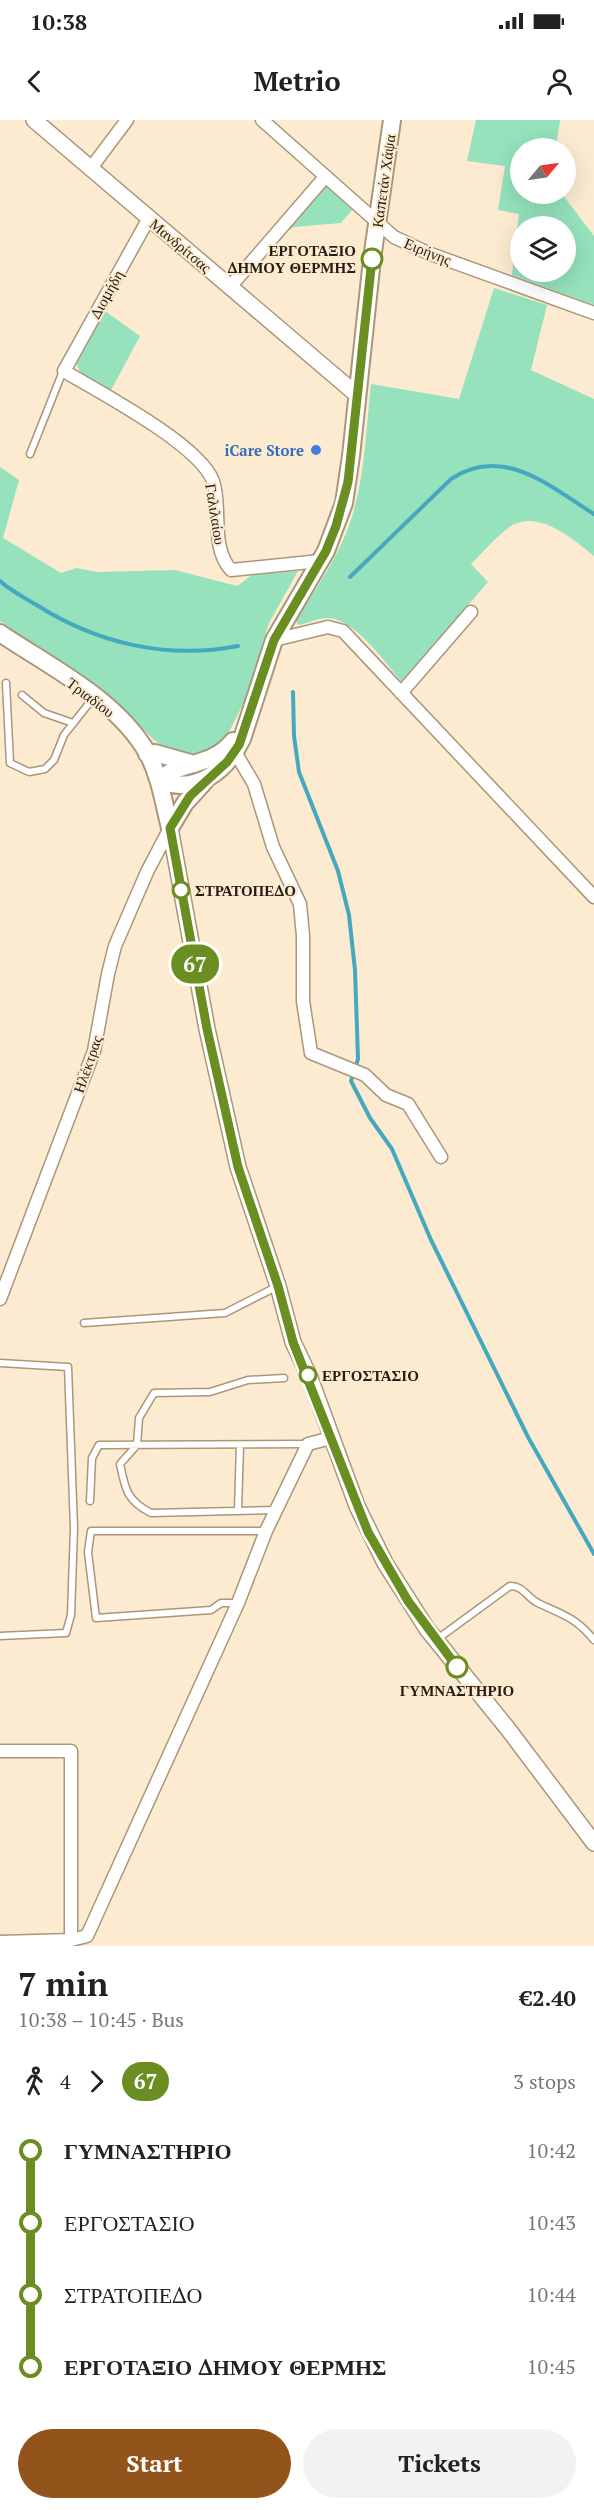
<!DOCTYPE html>
<meta charset="utf-8">
<style>
:root{--surface:#fff;--page:#f2f2f2;--text:#222;--muted:#767676;--accent:#92541a}
body{margin:0;font-family:"PT Serif",serif;background:var(--page);color:var(--text);height:100vh;display:flex;flex-direction:column;font-size:22px;white-space:nowrap}
*{box-sizing:border-box;margin:0}
p{font-size:20px;color:var(--muted)}
.icon{flex:none;width:33px;height:33px;fill:none;stroke:currentColor;stroke-width:2;stroke-linecap:round;stroke-linejoin:round}
.map{position:relative;height:1826px;overflow:hidden}
.details{display:flex;flex-direction:column;background:var(--surface);flex:1}
.details>*{flex:none}
.badge{padding:0 12px;border-radius:20px;font-size:21px;line-height:39px}
.needle{width:39px;rotate:61deg}
.buttons{position:absolute;left:510px;top:18px;display:grid;gap:12px}
.buttons a{display:grid;place-items:center;width:66px;height:66px;border-radius:50%;background:var(--surface);box-shadow:0 6px 24px #0002;font-size:30px}
.map>.badge{position:absolute;translate:-50% -50%;box-shadow:0 0 0 3px #fff}
.legs{display:flex;align-items:center;gap:9px;height:66px;padding:0 18px;font-size:20px}
.legs p{margin-inline-start:auto}
.summary{display:flex;align-items:center;justify-content:space-between;height:102px;padding:0 18px}
h1{font-size:33px;font-weight:800;line-height:45px}
.cta{display:flex;gap:12px;margin-top:auto;padding:12px 18px}
.cta a{flex:1;height:69px;border-radius:36px;background:var(--accent);color:#fff;font-size:24px;font-weight:800;line-height:69px;text-align:center}
.cta a+a{background:var(--page);color:var(--text)}
ul{padding:0 18px;list-style:none}
li{display:flex;align-items:center;gap:21px;height:72px;font-size:22px}
li i{display:grid;place-items:center;width:9px;height:100%;margin:0 8px;background:currentColor}
li i::after{content:'';width:15px;height:15px;margin:-8px;border:4px solid;border-radius:50%;background:var(--surface)}
li p{margin-inline-start:auto}
li:first-child i{background:linear-gradient(#0000 50%,currentColor 0)}
li:last-child i{background:linear-gradient(currentColor 50%,#0000 0)}
.status{display:flex;justify-content:space-between;align-items:center;height:42px;padding:0 30px;background:var(--surface);direction:ltr}
.status svg{height:16px;fill:currentColor}
header{display:flex;justify-content:space-between;align-items:center;height:78px;padding:0 18px;background:var(--surface);font-size:27px;font-weight:800}
.map>svg:first-child{display:block}
.green{fill:#95e2bd;fill-rule:evenodd}
.lines{fill:none;stroke-linecap:round;stroke-linejoin:round}
.stream{stroke:#46a8bf;stroke-width:4}
.service-casing{stroke:#aa9779;stroke-width:9}
.minor-casing{stroke:#aa9779;stroke-width:15}
.tertiary-casing{stroke:#aa9779;stroke-width:18}
.secondary-casing{stroke:#aa9779;stroke-width:20}
.service{stroke:#fff;stroke-width:6}
.minor{stroke:#fff;stroke-width:12}
.tertiary{stroke:#fff;stroke-width:15}
.secondary{stroke:#fff;stroke-width:16}
.line-1-casing{stroke:#fff;stroke-width:14}
.line-1{stroke:#6b8e23;stroke-width:9}
.stop-1-dot{fill:#fff;stroke:#6b8e23;stroke-width:3}
.shop-dot{fill:#3f7fe0;stroke:#fcebd1;stroke-width:2}
.labels{text-anchor:middle;dominant-baseline:central;stroke-width:4.5;stroke-linejoin:round;paint-order:stroke}
.street-label{font-size:15px;fill:#241d11;stroke:#fcebd1}
.stop-label{font-size:15px;font-weight:bold;fill:#241d11;stroke:#fcebd1;text-anchor:start}
.shop-label{font-size:15px;font-weight:bold;fill:#366cbe;stroke:#fcebd1;text-anchor:end}
</style>
<div class="status"><b>10:38</b><svg viewBox="0 0 49 12"><path d="M0 12V9h3v3zM5 12V6h3v6zM10 12V3h3v9zM15 12V0h3v12zM26 1h20v11H26zM47 4h2v5h-2z"/></svg></div>
<header><svg class="icon" aria-label="back" viewBox="0 0 24 24"><path d="M15 5l-7 7 7 7"/></svg>Metrio<svg class="icon" aria-label="person" viewBox="0 0 24 24"><circle cx="12" cy="8" r="4"/><path d="M4 21q1-7 8-7t8 7"/></svg></header>
<div class="map">
<svg width="594" height="1826" viewBox="0 0 594 1826">
<rect width="100%" height="100%" fill="#fcebd1"/>
<path class="green" d="M476,0H560L556,28H520V74H562L594,116V185L512,155L519,94L498,90L505,46L467,41ZM520,106H566V152H520Z
M327,65L352,90L341,103L294,107L281,115Z
M494,168L547,185L531,250L594,279V436C572,418 536,387 508,408C495,418 483,432 471,444L488,462L402,562C385,543 355,498 327,498C318,498 308,503 299,505L295,501C316,469 339,436 351,400C365,357 366,309 371,264L459,279Z
M105,191L140,216L109,274L84,259L76,244L83,226Z
M0,347L19,360L3,418L61,453L76,448L97,452L175,450L237,466L252,455L298,451L269,503L244,582L230,610L223,621L201,637L167,630L154,620L113,579L0,501Z"/>
<g class="lines">
<path class="stream" d="M350,457L451,359C503,324 551,367 594,394
M0,461C10,470 23,477 35,484C96,523 166,540 238,526
M293,572L294,616L299,652L338,751L349,795L355,850L358,939L351,961L370,998L392,1029L431,1120L528,1317L594,1434"/>
<defs>
<path id="service" d="M30,334L63,251
M6,563L10,643L29,652L45,649L54,640L64,615L94,577
M22,575L44,593L73,603
M84,1203L225,1193L278,1166
M0,1243L68,1247L74,1408L71,1495L66,1513L0,1516
M90,1381L92,1338L99,1325L308,1324
M238,1390L240,1325
M276,1390L151,1393C127,1381 125,1369 120,1344L137,1325L139,1298L154,1273L210,1272L248,1260L284,1258
M237,1483H221L211,1490L96,1498L88,1432L91,1411H266
M436,1520L510,1466C524,1466 527,1478 538,1483C563,1495 575,1497 594,1520"/>
<path id="minor" d="M262,0L394,117L428,133L594,193
M91,48L127,0
M149,98L64,251C99,272 199,324 213,361C222,388 210,427 231,450L320,441
M230,167L325,57
M274,520L328,507L343,511L594,777
M401,573L471,492
M235,632L254,664L273,727L300,784L303,816V881L311,933L365,955L386,975L408,984L441,1037
M0,1179L94,931L108,854L115,826L147,752L170,708
M0,1631H71V1820
M0,1822L71,1820L87,1816L238,1483L266,1411L308,1324L331,1318"/>
<path id="tertiary" d="M34,0L356,274
M170,708L207,909L238,1047L278,1166L293,1222L310,1258L357,1386L385,1443L427,1509L508,1609L594,1723"/>
<path id="secondary" d="M0,513C50,547 117,579 148,634C160,657 164,684 170,708
M147,634L155,633L194,644
M159,661C196,674 226,652 242,619L274,520L326,431L344,383L351,336L372,139L392,0
M159,661C179,640 212,648 233,621
M170,708L185,683L205,661"/>
</defs>
<use href="#service" class="service-casing"/>
<use href="#minor" class="minor-casing"/>
<use href="#tertiary" class="tertiary-casing"/>
<use href="#secondary" class="secondary-casing"/>
<use href="#service" class="service"/>
<use href="#minor" class="minor"/>
<use href="#tertiary" class="tertiary"/>
<use href="#secondary" class="secondary"/>
</g>
<g class="lines">
<defs>
<path id="line-1" d="M372,139L348,362L336,406L326,431L274,520L239,625L227,642L190,676L170,708L207,909L238,1047L278,1166L293,1222L368,1412L408,1481L457,1547"/>
</defs>
<use href="#line-1" class="line-1-casing"/>
<use href="#line-1" class="line-1"/>
</g>
<g class="stop-1-dot">
<circle cx="372" cy="139" r="10"/>
<circle cx="181" cy="770" r="8"/>
<circle cx="308" cy="1255" r="8"/>
<circle cx="457" cy="1547" r="10"/>
</g>
<circle class="shop-dot" cx="316" cy="330" r="6"/>
<g class="labels">
<g class="street-label">
<text transform="translate(383 61) rotate(-82)">Καπετάν Χάψα</text>
<text transform="translate(181 125) rotate(40)">Μανδρίτσας</text>
<text transform="translate(428 131) rotate(22)">Ειρήνης</text>
<text transform="translate(106 174) rotate(-61)">Διομήδη</text>
<text transform="translate(216 394) rotate(81)">Γαλιλαίου</text>
<text transform="translate(91 577) rotate(37)">Τριαδίου</text>
<text transform="translate(87 944) rotate(-71)">Ηλέκτρας</text>
</g>
<g class="stop-label">
<text x="356" y="130" text-anchor="end">ΕΡΓΟΤΑΞΙΟ<tspan x="356" dy="17">ΔΗΜΟΥ ΘΕΡΜΗΣ</tspan></text>
<text x="195" y="770">ΣΤΡΑΤΟΠΕΔΟ</text>
<text x="322" y="1255">ΕΡΓΟΣΤΑΣΙΟ</text>
<text x="457" y="1570" text-anchor="middle">ΓΥΜΝΑΣΤΗΡΙΟ</text>
</g>
<g class="shop-label">
<text x="304" y="330">iCare Store</text>
</g>
</g>
</svg>
<div class="buttons">
<a><svg class="needle" viewBox="-14 -14 28 28"><path d="M0-13l5 13h-10z" fill="#e53935"/><path d="M0 13l5-13h-10z" fill="#767676"/></svg></a>
<a><svg class="icon" aria-label="layers" viewBox="0 0 24 24"><path d="M12 4l9 5-9 5-9-5zM3 14l9 5 9-5"/></svg></a>
</div>
<b class="badge" style="left:195px;top:844px;background:#6b8e23;color:#fff">67</b>
</div>
<section class="details">
<div class="summary"><div><h1>7 min</h1><p>10:38 – 10:45 · Bus</p></div><b>€2.40</b></div>
<div class="legs"><svg class="icon" aria-label="walk" viewBox="0 0 24 24"><circle cx="13" cy="4" r="2"/><path d="M13 8l-2 6 4 7M11 14l-3 7M7 12l3-4h3l4 4"/></svg>4<svg class="icon" aria-label="forward" viewBox="0 0 24 24"><path d="M9 5l7 7-7 7"/></svg><b class="badge" style="background:#6b8e23;color:#fff">67</b><p>3 stops</p></div>
<ul>
<li><i style="color:#6b8e23"></i><b>ΓΥΜΝΑΣΤΗΡΙΟ</b><p>10:42</p></li>
<li><i style="color:#6b8e23"></i><span>ΕΡΓΟΣΤΑΣΙΟ</span><p>10:43</p></li>
<li><i style="color:#6b8e23"></i><span>ΣΤΡΑΤΟΠΕΔΟ</span><p>10:44</p></li>
<li><i style="color:#6b8e23"></i><b>ΕΡΓΟΤΑΞΙΟ ΔΗΜΟΥ ΘΕΡΜΗΣ</b><p>10:45</p></li>
</ul>
<div class="cta"><a>Start</a><a>Tickets</a></div>
</section>
